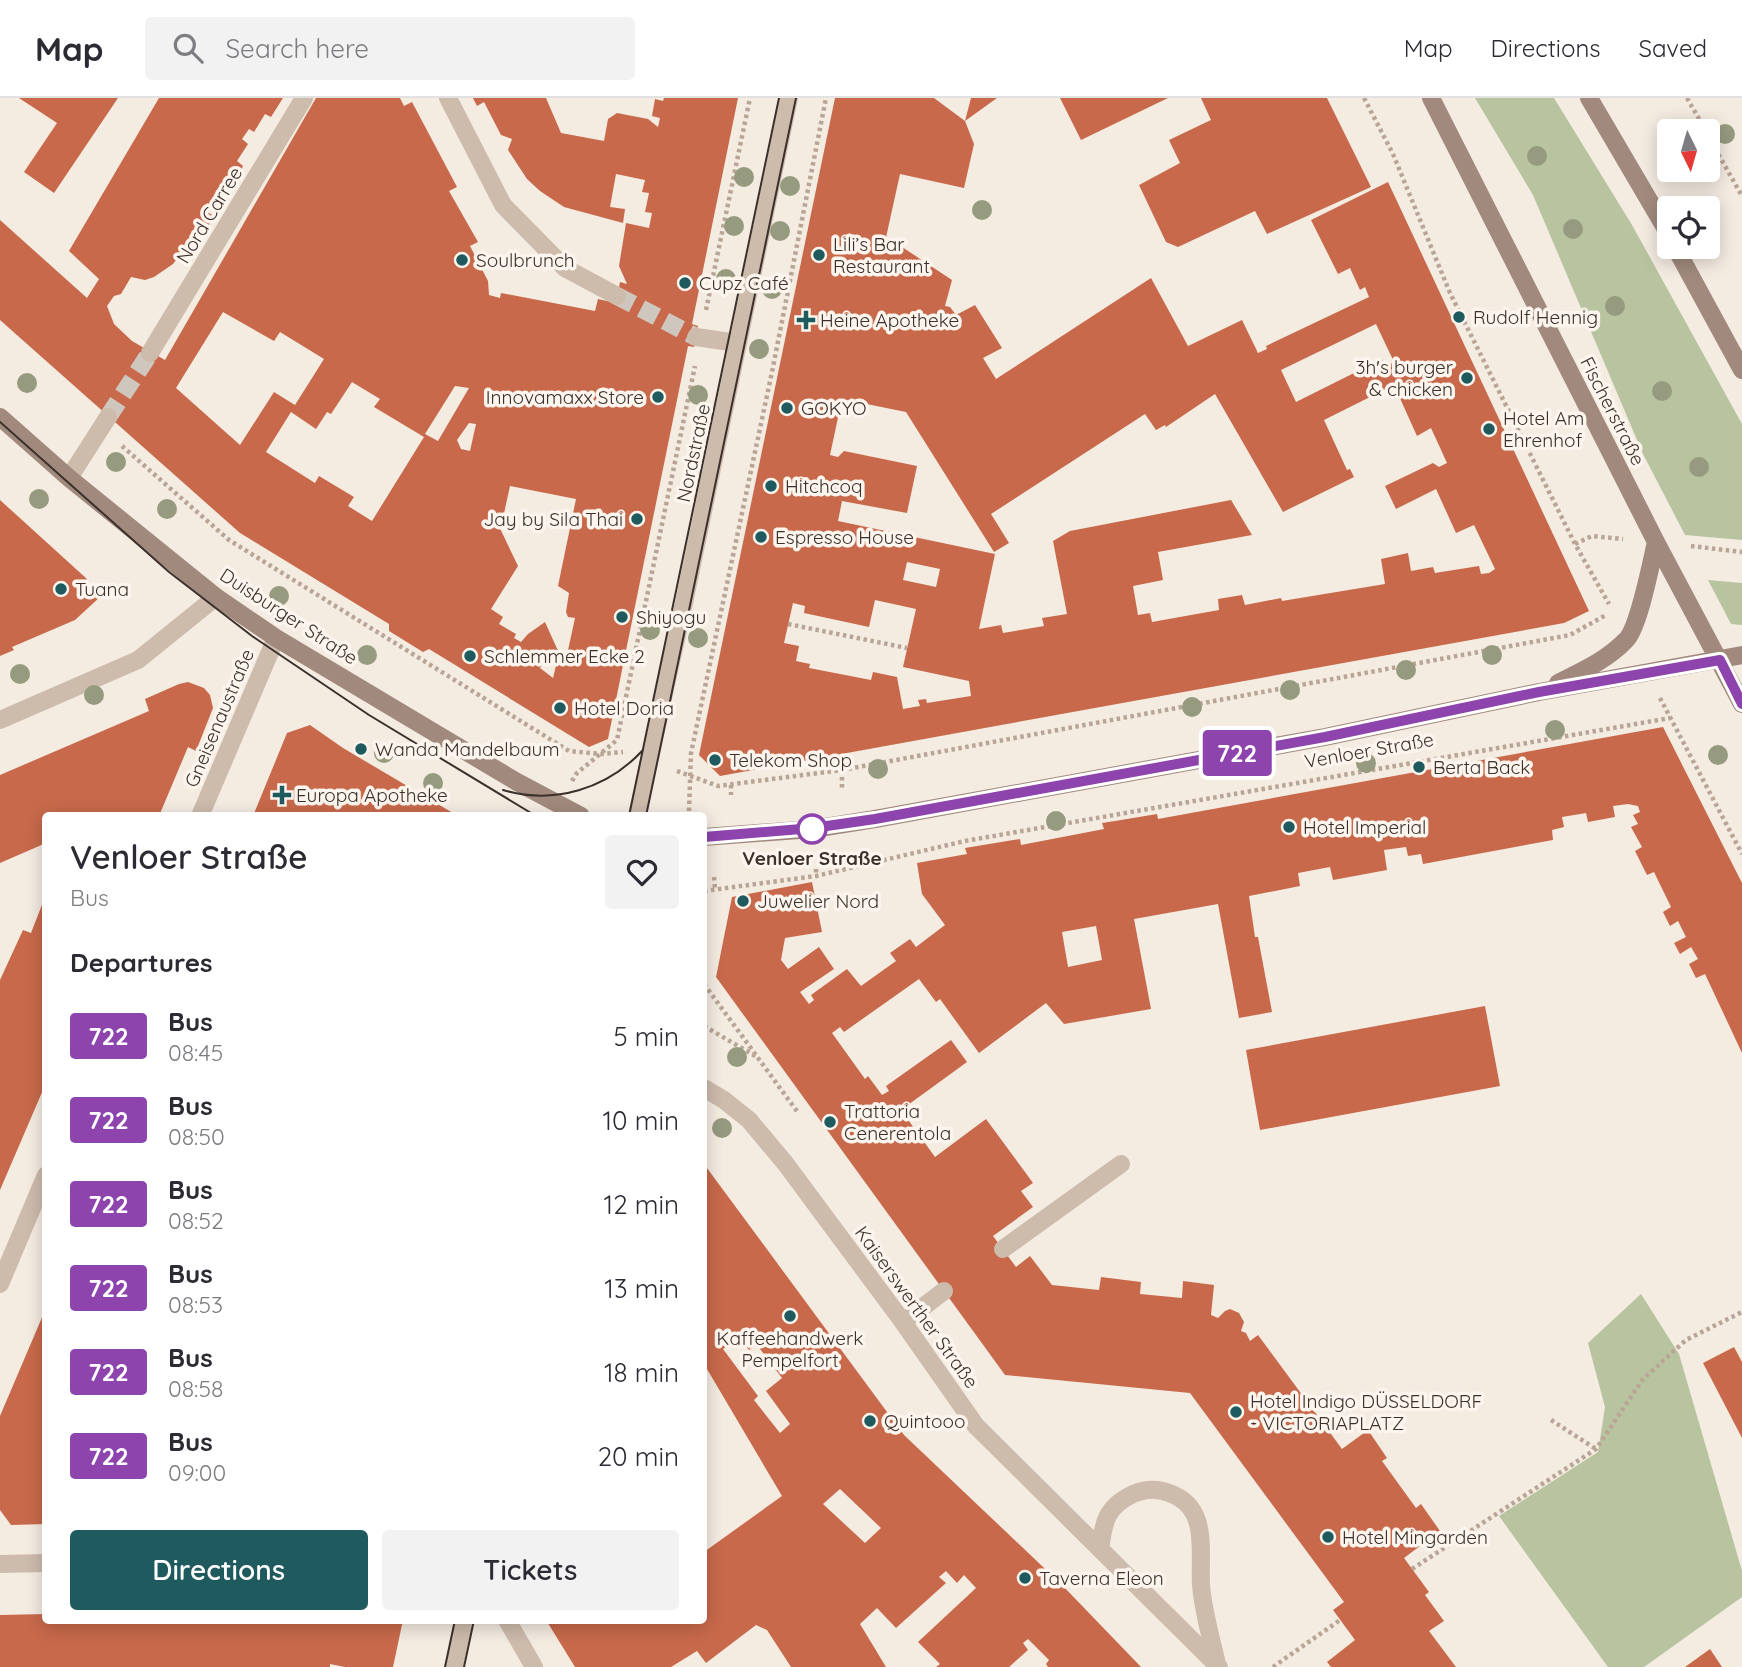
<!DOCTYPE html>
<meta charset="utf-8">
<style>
:root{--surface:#fff;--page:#f2f2f3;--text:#2b2b33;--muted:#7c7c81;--line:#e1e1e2;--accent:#1f5a5e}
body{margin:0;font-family:Quicksand,sans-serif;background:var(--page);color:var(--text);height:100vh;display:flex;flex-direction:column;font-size:26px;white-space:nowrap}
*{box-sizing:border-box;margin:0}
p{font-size:23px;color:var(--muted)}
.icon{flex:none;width:38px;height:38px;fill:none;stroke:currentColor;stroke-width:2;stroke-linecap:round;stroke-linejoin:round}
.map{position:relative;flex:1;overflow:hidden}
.side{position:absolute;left:42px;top:714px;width:665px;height:812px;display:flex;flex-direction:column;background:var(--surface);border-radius:7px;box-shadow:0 4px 18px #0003}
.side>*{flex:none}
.badge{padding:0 14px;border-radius:5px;font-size:24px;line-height:46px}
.needle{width:46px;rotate:175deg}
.fabs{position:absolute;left:1657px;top:21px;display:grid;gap:14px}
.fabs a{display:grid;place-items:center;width:63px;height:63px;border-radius:7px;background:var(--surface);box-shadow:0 4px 18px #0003;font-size:35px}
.map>.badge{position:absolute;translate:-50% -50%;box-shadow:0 0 0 4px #fff}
h2{padding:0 28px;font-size:26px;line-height:63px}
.round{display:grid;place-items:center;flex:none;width:74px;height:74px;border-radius:7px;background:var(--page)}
.headline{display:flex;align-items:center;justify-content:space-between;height:119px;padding:0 28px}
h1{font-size:33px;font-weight:600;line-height:52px}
.primary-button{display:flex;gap:14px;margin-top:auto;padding:14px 28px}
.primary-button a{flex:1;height:80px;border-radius:7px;background:var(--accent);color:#fff;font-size:28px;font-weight:600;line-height:80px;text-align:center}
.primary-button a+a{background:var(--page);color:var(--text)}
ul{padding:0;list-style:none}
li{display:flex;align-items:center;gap:21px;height:84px;padding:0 28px}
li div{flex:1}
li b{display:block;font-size:26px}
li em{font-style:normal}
li .badge{min-width:77px;font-weight:700;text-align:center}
header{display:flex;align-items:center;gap:42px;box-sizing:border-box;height:98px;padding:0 35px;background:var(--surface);border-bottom:2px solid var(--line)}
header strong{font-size:33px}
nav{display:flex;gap:38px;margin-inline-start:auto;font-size:24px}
.search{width:490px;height:63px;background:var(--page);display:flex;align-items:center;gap:18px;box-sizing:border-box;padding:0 24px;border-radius:7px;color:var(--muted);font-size:26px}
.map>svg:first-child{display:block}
.green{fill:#b8c4a0}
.building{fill:#c8694b;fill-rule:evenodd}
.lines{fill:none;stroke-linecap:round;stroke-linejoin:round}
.street-tunnel{stroke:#cfc6bd;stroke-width:18;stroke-dasharray:18 9;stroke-linecap:butt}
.path{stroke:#b9a596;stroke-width:4.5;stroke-dasharray:3.5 3.5;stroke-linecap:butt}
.lane{stroke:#cdbbac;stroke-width:18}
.street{stroke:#cdbbac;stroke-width:18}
.secondary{stroke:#a18a7d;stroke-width:18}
.tram{stroke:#3b302b;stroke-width:2}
.tree{fill:#969b7f}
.line-casing{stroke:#fff;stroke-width:16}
.line{stroke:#8e44ad;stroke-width:10}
.poi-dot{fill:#1f5a5e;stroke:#fbf5ee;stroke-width:2.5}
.stop-dot{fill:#fff;stroke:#8e44ad;stroke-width:3.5}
.labels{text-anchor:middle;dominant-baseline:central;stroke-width:7;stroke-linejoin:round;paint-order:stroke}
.street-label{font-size:19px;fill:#3b302b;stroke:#fbf5ee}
.poi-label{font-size:19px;fill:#3b302b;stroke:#fbf5ee;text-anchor:start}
.stop-label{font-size:19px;font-weight:bold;fill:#3b302b;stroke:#fbf5ee}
</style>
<header>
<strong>Map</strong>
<div class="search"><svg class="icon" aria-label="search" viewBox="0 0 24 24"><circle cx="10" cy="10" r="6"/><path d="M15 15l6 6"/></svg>Search here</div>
<nav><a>Map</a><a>Directions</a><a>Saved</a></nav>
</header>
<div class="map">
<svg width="1742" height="1569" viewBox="0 0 1742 1569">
<rect width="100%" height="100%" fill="#f4ebe1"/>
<path class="green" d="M1475,0H1554L1632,127L1742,326V442L1685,437L1643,356L1533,97Z
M1708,482L1742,485V527L1731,526Z
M1641,1196L1679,1256L1742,1473V1499L1644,1569H1608L1499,1418L1598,1354L1605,1309L1588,1245Z"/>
<path class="building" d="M19,0H118L54,95L24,74L57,25Z
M159,0H283L271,19L265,16L254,34L249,31L242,41L248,46L237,63L243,68L227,97L219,92L207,114L214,118L194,154L186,149L173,166L154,179L145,182L131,179L121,196L114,198L107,208L114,226L132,243L165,262L316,0H400L404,8L412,4L457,89L449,93L478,144L470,148L488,183L489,197L500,200L501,195L595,213L598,201L616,205L620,184L627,186L619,168L626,125L649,130L652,115L645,114L649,95L642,94L645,82L616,76L610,109L625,111L623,125L564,109L540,93L527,81L508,52L512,41L501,37L484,4L477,8L473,0H546L561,35L604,43L608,21L617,15L648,21L658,29L660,20L652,18L655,1L663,3L664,0H738L692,226L698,228L694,249L688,248L608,641L589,649L429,551L423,554L389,533V526L240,435L0,222V122L87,200L99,181L69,153ZM223,214L274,243L280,234L324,261L295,307L274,294L240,347L176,290ZM352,284L380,301L374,309L424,339L372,423L348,408L354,399L319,378L315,385L266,354L291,314L316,331L327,314L331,316ZM455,288L469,290L438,343L425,336ZM469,325L476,326L470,353L461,351L457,342ZM510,388L576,401L558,488L569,495L566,514L568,519L575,520L567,557L559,555L553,580L540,570L550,553L559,555L545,524L528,536L521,544L514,540L516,536L499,526L503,519L491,511L518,468L494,418L503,420Z
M835,0H934L965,23L974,46L964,90L900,76L885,144L899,147L952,182L945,208L950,209L956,217L975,207L1002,250L983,260L996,281L1151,180L1188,248L1242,222L1258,255L1267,251L1266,248L1369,199L1365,189L1360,192L1350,170L1338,176L1311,122L1388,84L1589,513L1564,525L720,678L699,657ZM1376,226L1394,264L1386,269L1382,261L1296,304L1281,272ZM1394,287L1417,338L1431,330L1447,365L1439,369L1433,365L1385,388L1396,411L1436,391L1456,435L1474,427L1495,471L1489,475L1481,476L1479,468L1435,475L1433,469L1411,473L1408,455L1381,461L1385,486L1282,503L1281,500L1245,507L1242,497L1218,501L1219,512L1152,524L1150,515L1138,517L1133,488L1163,482L1158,454L1252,437L1231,402L1070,433L1053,443L1067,516L1042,520L1044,528L1003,535L1001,527L979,531L995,456L838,423L842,403L907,415L917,368L844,353L838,359L830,357L842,301L906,314L994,454L1009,445L991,416L1145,316L1156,332L1165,327L1166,329L1215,296L1283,414L1354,379L1350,371L1347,372L1324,322ZM907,464L940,471L936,489L903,482ZM875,502L916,511L903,569L969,583L971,598L927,605L926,601L918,602L920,608L903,611L897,579L873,574L871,582L809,570L810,566L796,563L799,548L784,545L793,505L805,508L804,515L869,529Z
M971,0H997L965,23Z
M1060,0H1168L1081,42Z
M1201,0H1327L1371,89L1267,136L1255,113L1178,149L1166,144L1139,87L1180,65L1169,42L1211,22Z
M0,402L87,481L85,484L100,499L75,522L12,549L14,552L0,558Z
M188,584L204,590L210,597L213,610L196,653L188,649L159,718H46V745L0,765V677L149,613L145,601L179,586Z
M310,627L343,650L458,718H253L287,635Z
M1663,629L1742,785V955L1705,876L1696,880L1689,866L1698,861L1691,849L1680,856L1674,845L1686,839L1678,823L1670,828L1663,814L1671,809L1654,774L1647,777L1635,753L1642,749L1631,729L1638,726L1633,717L1640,714L1638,708L1628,706L1613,708L1615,719L1588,724L1586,715L1562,719L1564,729L1552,732L1553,742L1423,766L1421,756L1408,758L1406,749L1384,752L1387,772L1333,782L1330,769L1298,775L1300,788L1249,798L1255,839H1258L1272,914L1239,920L1218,806L1134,821L1151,911L1064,926L1046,905L979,955L940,901L936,904L919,881L844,934L840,929L832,935L865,981L868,978L882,997L889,993L886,988L951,942L967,964L901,1012L935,1059L986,1021L1033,1085L1021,1093L1033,1109L993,1138L1016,1169L1030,1158L1052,1187L1099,1192L1101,1179L1141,1184L1140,1196L1182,1200L1183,1183L1214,1187L1211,1217L1218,1220L1225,1213L1230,1211L1239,1215L1244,1224L1241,1233L1246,1235L1250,1243L1258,1237L1342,1351L1368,1332L1387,1360L1382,1363L1416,1410L1421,1406L1440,1433L1404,1460L1429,1494L1425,1497L1444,1523L1429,1533L1456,1569H1331L1327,1564L1355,1542L1333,1512L1344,1504L1190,1295L1005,1277L716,879L732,799L812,784L822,834L785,840L781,862L788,871L819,849L834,871L800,894L809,906L814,902L811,897L847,871L861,888L896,863L890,855L910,841L916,849L945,827L922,796L917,765L967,756L965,750L1020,741L1021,747L1104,731L1102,725L1115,723L1157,716L1158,721ZM1096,828L1102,862L1068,869L1062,834Z
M45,799L46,985L0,1092V882L23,832L31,835Z
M1485,908L1500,988L1260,1032L1246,952Z
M704,1066L904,1337L1062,1487L1141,1569H1048L1046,1566L1049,1562L1028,1541L1023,1545L1028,1552L1009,1569H936L940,1566L918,1544L976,1490L964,1477L957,1485L946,1473L939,1479L946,1485L896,1530L877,1510L860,1526L886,1569H791L767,1532L756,1527L706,1565L697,1553L671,1569H575L546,1522H704V1454L782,1398L704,1266ZM740,1239L749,1252L757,1247L782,1280L766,1293L790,1326L780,1335L754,1302L758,1298L723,1251ZM840,1391L881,1430L865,1445L823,1406Z
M46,1210V1426L11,1427L0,1412V1318Z
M1734,1249L1742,1264V1340L1703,1265Z
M46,1516V1522H403L393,1569H345L330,1566V1569H0V1517Z
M1710,1551L1722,1569H1685Z"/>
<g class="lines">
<path class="street-tunnel" d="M617,198L696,239
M108,319L150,255"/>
<path class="path" d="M1364,0L1393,56L1450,195L1575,446L1609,506
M1687,0L1706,33
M1708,38L1742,98
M706,212L750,0
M122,348L229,442L569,653L601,656L623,654
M1575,446L1592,438L1623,441
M1691,448L1742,454
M788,526L907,550
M1660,600L1742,756
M842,672V692
M677,673L718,688L842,672L1570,537L1606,517
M572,683L577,675L617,642L695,268
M731,687V697
M689,713L691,655L772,274L826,0
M816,771V778
M714,779L715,791
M704,793L816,778L965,743L1670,620
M704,886L799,1016
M704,928L757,959
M1551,1322L1596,1351
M1412,1471L1596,1351L1643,1281L1686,1242L1742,1214
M1273,1569L1340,1522"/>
<path class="lane" d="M1003,1151L1121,1066
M903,1224L944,1193"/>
<path class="street" d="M448,0L503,107L565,170L617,198
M696,239L737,245
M150,255L304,0
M69,380L108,319
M0,622L138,562L216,499
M200,718L276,540
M637,718L684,505L789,0
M704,990L724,1002L749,1022L785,1065L903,1224L976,1328L1219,1569
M0,1186L46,1077
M1100,1451C1104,1423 1106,1409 1133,1396C1145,1391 1157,1390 1169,1395C1210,1409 1199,1453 1201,1487C1203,1513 1211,1540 1217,1566
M0,1466L46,1465
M507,1522L534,1569
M454,1569L464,1522"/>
<path class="secondary" d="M1431,0L1656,444L1742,606
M1589,0L1670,138
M1675,149L1742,272
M0,319L69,380L216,499L276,540L517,684L581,718
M1558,585C1582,573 1607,562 1626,542C1639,529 1651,465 1656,444
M704,739L813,731L875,721L1325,639L1539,594L1742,557"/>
<path class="tram" d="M0,324L169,474L252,538L369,617L536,718
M503,692C554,707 607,691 643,652
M629,718L779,0
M646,718L796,0
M445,1569L455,1522
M464,1569L474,1522"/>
</g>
<g class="tree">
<circle cx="1725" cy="36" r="10"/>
<circle cx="1537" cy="58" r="10"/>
<circle cx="744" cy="79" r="10"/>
<circle cx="790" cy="88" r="10"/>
<circle cx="982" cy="112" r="10"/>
<circle cx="734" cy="128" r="10"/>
<circle cx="1573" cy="131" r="10"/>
<circle cx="780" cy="133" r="10"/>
<circle cx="726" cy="181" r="10"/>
<circle cx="772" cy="191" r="10"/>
<circle cx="1615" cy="208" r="10"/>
<circle cx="759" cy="251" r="10"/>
<circle cx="27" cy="285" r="10"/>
<circle cx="1662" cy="293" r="10"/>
<circle cx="698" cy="297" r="10"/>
<circle cx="116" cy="364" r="10"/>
<circle cx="1699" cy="369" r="10"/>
<circle cx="39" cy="401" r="10"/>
<circle cx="167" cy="411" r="10"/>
<circle cx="279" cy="498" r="10"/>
<circle cx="650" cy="532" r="10"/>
<circle cx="698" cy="540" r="10"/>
<circle cx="367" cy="557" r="10"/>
<circle cx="1492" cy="557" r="10"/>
<circle cx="1406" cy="572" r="10"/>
<circle cx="20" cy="576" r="10"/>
<circle cx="1290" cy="592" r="10"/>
<circle cx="94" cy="597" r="10"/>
<circle cx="1192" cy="609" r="10"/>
<circle cx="1555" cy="632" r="10"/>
<circle cx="384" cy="655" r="10"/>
<circle cx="1718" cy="657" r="10"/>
<circle cx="1366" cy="665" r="10"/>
<circle cx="878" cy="671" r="10"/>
<circle cx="433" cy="685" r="10"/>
<circle cx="1056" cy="723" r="10"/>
<circle cx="737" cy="959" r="10"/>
<circle cx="722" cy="1030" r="10"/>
</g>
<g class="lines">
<defs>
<path id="line" d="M704,739L813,730L875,721L1325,639L1539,594L1720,562L1742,606"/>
</defs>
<use href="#line" class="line-casing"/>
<use href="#line" class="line"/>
</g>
<g class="poi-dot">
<circle cx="819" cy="157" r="7"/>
<circle cx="462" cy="162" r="7"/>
<circle cx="685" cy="185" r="7"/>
<circle cx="1459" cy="219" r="7"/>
<path d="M802.5 211.5h7v7h7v7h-7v7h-7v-7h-7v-7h7z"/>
<circle cx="1467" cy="280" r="7"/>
<circle cx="658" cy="299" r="7"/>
<circle cx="787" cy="310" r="7"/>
<circle cx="1489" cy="331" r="7"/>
<circle cx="771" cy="388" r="7"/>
<circle cx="637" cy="421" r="7"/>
<circle cx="761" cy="439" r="7"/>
<circle cx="61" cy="491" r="7"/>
<circle cx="622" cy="519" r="7"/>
<circle cx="470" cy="558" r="7"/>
<circle cx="560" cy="610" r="7"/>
<circle cx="361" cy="651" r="7"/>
<circle cx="715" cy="662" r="7"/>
<circle cx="1419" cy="669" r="7"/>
<path d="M278.5 686.5h7v7h7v7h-7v7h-7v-7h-7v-7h7z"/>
<circle cx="1289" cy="729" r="7"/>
<circle cx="743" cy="803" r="7"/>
<circle cx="830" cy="1024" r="7"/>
<circle cx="790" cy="1218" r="7"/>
<circle cx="1236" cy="1314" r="7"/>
<circle cx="870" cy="1323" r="7"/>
<circle cx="1328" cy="1439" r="7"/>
<circle cx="1025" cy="1480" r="7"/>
</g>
<circle class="stop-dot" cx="812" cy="731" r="14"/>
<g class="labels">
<g class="street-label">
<text transform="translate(209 117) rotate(-59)">Nord Carree</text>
<text transform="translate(1613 313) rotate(63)">Fischerstraße</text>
<text transform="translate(693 355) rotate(-78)">Nordstraße</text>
<text transform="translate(289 518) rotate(33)">Duisburger Straße</text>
<text transform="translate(219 620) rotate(-67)">Gneisenaustraße</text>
<text transform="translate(1369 652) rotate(-10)">Venloer Straße</text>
<text transform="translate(917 1209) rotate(54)">Kaiserswerther Straße</text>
</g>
<g class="poi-label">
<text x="833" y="146">Lili’s Bar<tspan x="833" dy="22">Restaurant</tspan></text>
<text x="476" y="162">Soulbrunch</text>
<text x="699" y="185">Cupz Café</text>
<text x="1473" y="219">Rudolf Hennig</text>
<text x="820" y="222">Heine Apotheke</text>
<text x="1453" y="269" text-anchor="end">3h's burger<tspan x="1453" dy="22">&amp; chicken</tspan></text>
<text x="644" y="299" text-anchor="end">Innovamaxx Store</text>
<text x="801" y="310">GOKYO</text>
<text x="1503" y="320">Hotel Am<tspan x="1503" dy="22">Ehrenhof</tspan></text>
<text x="785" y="388">Hitchcoq</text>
<text x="623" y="421" text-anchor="end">Jay by Sila Thai</text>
<text x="775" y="439">Espresso House</text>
<text x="75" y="491">Tuana</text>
<text x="636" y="519">Shiyogu</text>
<text x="484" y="558">Schlemmer Ecke 2</text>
<text x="574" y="610">Hotel Doria</text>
<text x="375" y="651">Wanda Mandelbaum</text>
<text x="729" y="662">Telekom Shop</text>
<text x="1433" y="669">Berta Back</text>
<text x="296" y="697">Europa Apotheke</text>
<text x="1303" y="729">Hotel Imperial</text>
<text x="757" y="803">Juwelier Nord</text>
<text x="844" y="1013">Trattoria<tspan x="844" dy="22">Cenerentola</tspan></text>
<text x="790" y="1240" text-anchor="middle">Kaffeehandwerk<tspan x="790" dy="22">Pempelfort</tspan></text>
<text x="1250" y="1303">Hotel Indigo DÜSSELDORF<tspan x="1250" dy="22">- VICTORIAPLATZ</tspan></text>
<text x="884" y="1323">Quintooo</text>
<text x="1342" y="1439">Hotel Mingarden</text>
<text x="1039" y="1480">Taverna Eleon</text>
</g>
<g class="stop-label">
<text x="812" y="760">Venloer Straße</text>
</g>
</g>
</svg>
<div class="fabs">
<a><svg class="needle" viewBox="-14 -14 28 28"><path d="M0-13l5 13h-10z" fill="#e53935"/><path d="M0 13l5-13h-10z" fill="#7c7c81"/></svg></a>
<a><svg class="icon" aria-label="locate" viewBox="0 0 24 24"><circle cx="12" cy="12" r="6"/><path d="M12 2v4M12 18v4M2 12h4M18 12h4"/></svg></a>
</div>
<b class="badge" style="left:1237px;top:655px;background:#8e44ad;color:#fff">722</b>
<section class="side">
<div class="headline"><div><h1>Venloer Straße</h1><p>Bus</p></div><a class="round"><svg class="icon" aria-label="heart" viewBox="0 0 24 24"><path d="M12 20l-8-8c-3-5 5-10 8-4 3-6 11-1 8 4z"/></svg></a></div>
<h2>Departures</h2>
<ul>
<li><span class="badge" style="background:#8e44ad;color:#fff">722</span><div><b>Bus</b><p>08:45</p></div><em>5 min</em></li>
<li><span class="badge" style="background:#8e44ad;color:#fff">722</span><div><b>Bus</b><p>08:50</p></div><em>10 min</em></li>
<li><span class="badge" style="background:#8e44ad;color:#fff">722</span><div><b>Bus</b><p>08:52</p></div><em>12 min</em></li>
<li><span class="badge" style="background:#8e44ad;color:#fff">722</span><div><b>Bus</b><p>08:53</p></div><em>13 min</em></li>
<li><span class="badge" style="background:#8e44ad;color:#fff">722</span><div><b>Bus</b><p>08:58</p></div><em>18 min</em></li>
<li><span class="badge" style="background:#8e44ad;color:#fff">722</span><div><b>Bus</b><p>09:00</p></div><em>20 min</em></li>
</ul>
<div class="primary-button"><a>Directions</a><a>Tickets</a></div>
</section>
</div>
